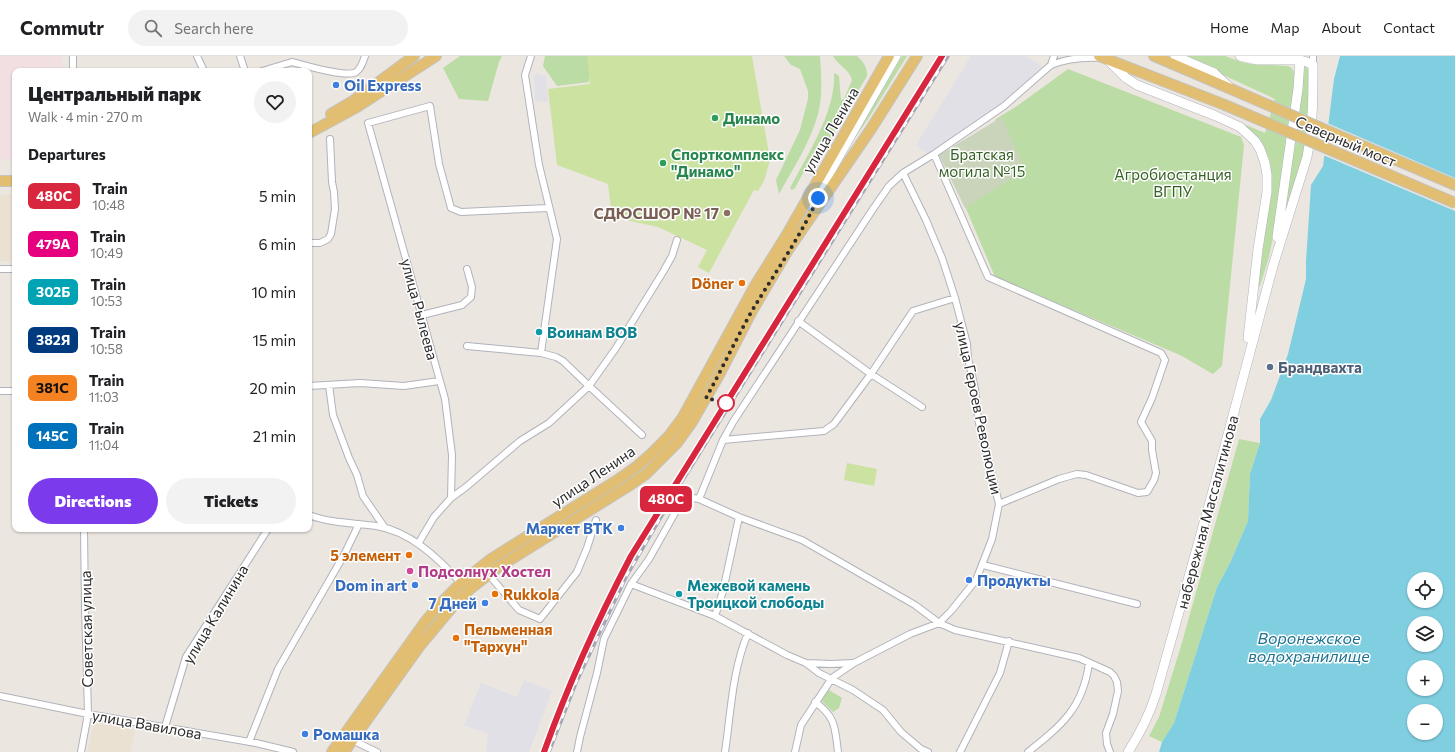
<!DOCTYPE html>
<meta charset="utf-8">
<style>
:root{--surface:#fff;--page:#f2f2f2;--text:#202124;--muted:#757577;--line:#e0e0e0;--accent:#7c3aed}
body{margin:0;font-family:Commissioner,sans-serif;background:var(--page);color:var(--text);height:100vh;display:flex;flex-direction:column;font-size:15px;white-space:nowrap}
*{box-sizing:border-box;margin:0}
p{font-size:13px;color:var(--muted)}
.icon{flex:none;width:22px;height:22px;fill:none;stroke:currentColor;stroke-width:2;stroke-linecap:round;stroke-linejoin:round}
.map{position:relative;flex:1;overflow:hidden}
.details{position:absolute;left:12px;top:12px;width:300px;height:464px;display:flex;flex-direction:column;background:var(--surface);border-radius:8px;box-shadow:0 1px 3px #0004}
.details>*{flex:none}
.badge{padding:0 8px;border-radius:6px;font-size:14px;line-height:26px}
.controls{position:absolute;left:1407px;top:516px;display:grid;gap:8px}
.controls a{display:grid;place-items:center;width:36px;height:36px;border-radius:50%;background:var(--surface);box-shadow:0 1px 3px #0004;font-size:20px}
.you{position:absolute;width:20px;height:20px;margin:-10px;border:3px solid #fff;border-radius:50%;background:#1a73e8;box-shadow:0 0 0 6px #1a73e833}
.map>.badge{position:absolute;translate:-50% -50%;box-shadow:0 0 0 2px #fff}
h2{padding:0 16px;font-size:15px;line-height:36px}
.round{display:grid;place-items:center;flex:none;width:42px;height:42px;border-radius:21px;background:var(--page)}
.headline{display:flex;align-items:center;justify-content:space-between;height:68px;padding:0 16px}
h1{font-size:19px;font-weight:800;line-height:30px}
.cta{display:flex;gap:8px;margin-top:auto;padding:8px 16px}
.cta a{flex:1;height:46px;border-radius:24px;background:var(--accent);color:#fff;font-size:16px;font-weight:800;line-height:46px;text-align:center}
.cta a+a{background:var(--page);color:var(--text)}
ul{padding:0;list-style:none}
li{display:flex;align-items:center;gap:12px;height:48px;padding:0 16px}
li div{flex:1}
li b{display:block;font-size:15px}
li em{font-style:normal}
li .badge{min-width:44px;font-weight:700;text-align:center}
header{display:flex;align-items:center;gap:24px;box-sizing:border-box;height:56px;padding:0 20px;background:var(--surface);border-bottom:1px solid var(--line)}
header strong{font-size:19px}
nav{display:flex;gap:22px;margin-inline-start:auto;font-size:14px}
.search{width:280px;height:36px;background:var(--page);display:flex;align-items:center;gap:10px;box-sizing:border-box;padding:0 14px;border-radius:22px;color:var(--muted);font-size:15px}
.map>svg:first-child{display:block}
.industrial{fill:#e1e0e6}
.education{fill:#ebe1d2}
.medical{fill:#f2dfe2}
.green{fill:#bbdca4}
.cemetery{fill:#c9d4ba}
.pitch{fill:#cbe2a1}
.water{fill:#80cfe1;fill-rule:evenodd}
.pier{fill:#ece6e1}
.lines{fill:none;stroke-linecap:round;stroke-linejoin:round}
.street-casing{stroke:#b1b3bb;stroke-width:8}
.secondary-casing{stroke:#b1b3bb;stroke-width:10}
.primary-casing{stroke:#c4c4c4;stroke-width:12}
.street{stroke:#fff;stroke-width:6}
.secondary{stroke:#fff;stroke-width:9}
.primary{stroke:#e1be71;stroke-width:10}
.rail-casing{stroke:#a4a7b4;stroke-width:3.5}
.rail{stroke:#fff;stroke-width:2;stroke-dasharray:6;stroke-linecap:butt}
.primary-bridge-casing{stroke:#c4c4c4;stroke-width:12;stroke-linecap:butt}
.primary-bridge{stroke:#e1be71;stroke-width:10}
.line-casing{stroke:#fff;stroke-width:9}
.line{stroke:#d7263d;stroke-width:6}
.walk{stroke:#2c2c2c;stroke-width:4;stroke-dasharray:0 7.2}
.shop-dot{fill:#3f7fe0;stroke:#fff;stroke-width:1.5}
.leisure-dot{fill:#2e9e5b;stroke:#fff;stroke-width:1.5}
.education-dot{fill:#8d6e63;stroke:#fff;stroke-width:1.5}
.food-dot{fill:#e8710a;stroke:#fff;stroke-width:1.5}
.culture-dot{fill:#0f9aa8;stroke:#fff;stroke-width:1.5}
.service-dot{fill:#5c6f8a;stroke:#fff;stroke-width:1.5}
.stop-dot{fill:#fff;stroke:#d7263d;stroke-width:2}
.hotel-dot{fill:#d1479c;stroke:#fff;stroke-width:1.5}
.labels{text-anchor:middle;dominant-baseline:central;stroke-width:3;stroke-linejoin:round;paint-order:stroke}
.shop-label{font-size:15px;font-weight:bold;fill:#366cbe;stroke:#fff;text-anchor:start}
.leisure-label{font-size:15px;font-weight:bold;fill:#27864d;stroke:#fff;text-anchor:start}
.street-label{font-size:15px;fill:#2c2c2c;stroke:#fff}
.park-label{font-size:15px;fill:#356224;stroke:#fff}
.education-label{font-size:15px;font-weight:bold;fill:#785e54;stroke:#fff;text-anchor:end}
.food-label{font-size:15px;font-weight:bold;fill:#c56008;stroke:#fff;text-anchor:end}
.culture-label{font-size:15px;font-weight:bold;fill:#0d838f;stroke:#fff;text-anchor:start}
.service-label{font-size:15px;font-weight:bold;fill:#4e5e75;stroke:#fff;text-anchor:start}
.hotel-label{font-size:15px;font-weight:bold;fill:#b23c85;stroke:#fff;text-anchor:start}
.water-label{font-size:16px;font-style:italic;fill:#1e718f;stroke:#fff}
</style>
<header>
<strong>Commutr</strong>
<div class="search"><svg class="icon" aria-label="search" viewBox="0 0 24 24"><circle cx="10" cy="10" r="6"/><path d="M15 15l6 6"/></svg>Search here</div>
<nav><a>Home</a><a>Map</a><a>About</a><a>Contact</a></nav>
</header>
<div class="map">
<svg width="1455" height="696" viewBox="0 0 1455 696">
<rect width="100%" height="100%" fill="#ece6e1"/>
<path class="industrial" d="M971,0H1025L1042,10L1029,23L987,59L929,99L916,89Z
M536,17L546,20L548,46L535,45L534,22Z
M524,624L552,635L529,696H486L488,678L464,669L481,627L517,641Z"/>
<path class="education" d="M15,138V205H0V139Z
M95,665L135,674L130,696H87Z"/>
<path class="medical" d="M0,0H62V15H15V103H0Z"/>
<path class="green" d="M460,0H502L499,6L488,45L459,43L443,12Z
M545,0H589V26L557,30L543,10Z
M784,0H820C821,19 823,39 818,58C810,87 793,113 779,138L776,124L800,74L808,43V35L800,13L791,9Z
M833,0H857C864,6 867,11 867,20L829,84L821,86L818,89L795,132L792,134L790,132C807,99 836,55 834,18L835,17L839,20L841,44L844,43L852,24C850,14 838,9 833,0Z
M902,0H907L870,60L848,92Z
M1182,0H1225L1241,6L1251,8L1288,10C1293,12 1294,16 1296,21L1274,176L1269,201L1260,230H1258L1263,184L1271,140L1272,120L1269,102L1259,83L1245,71L1246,69L1265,77L1275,43Z
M1305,10L1308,13L1309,17V46L1304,98L1283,168Z
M1068,13L1241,81L1244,89L1222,310L1213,318L1180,299L995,221L962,143L996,63L1017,50Z
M1239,383L1260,387L1250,418L1248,465L1230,507L1217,531L1174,667L1162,686L1149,680L1159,661L1181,590Z
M829,634L842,642L839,652L833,656L821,644Z"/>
<path class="cemetery" d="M1002,61L1025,114L965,152L939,99Z"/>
<path class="pitch" d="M587,0H752L770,104L764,125L758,135L754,134L709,217L698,211L707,194L658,171L612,161L608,128L557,109L548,33L590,28Z
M847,407L877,413L874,430L844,424Z"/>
<path class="water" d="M1340,0H1455V696H1159L1162,686L1174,667L1217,531L1230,507L1248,465L1250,418L1260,387V363L1271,344L1288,298L1306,223V205L1311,129L1323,110L1334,23ZM1414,523H1436V545H1414ZM1414,567H1436V589H1414ZM1414,611H1436V633H1414ZM1414,655H1436V677H1414Z"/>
<path class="pier" d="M1327,67L1455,122V155L1323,99Z"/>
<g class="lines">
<defs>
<path id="street" d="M73,0V15
M197,0L204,15
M240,0L245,15
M531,0L525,19L539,109L557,183L541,297
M1054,0L1051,9C1068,2 1083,1 1101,2
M292,6C304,9 347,22 356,16C361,13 363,6 365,0
M1313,9V0
M262,15L292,6
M934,98L988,221L1161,297L1165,304L1152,342L1141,366L1152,385V394L1156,417L1154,424L1147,436L1138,437L1086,419L1077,418L1059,423L999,448
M309,187H320L328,183L331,178L335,153L334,136L332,126L330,83
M0,213H15
M422,259L462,249L471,241L472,231L467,213
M798,265L871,318L922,351
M467,290L541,297L556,301L563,305L589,330L642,379
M329,329L333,359L349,402L357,419L363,440L385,472
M309,330L360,327L404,330L439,325
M0,335H15
M723,384L824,375L834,368L871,318L913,255L955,242
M451,442L452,399L445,343L368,67L430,50L439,108L451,152L461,156L549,152
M699,443L723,384L733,366L873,153L889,130L903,117L934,98L1004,50L1051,9
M309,459C329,467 354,467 376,470C410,475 438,502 461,527
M418,488L434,461L451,442L466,431L520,385L549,367L589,330L616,292L663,216L672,200L677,184
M983,509L1137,548
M489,519L519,554L540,563L577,516L587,492L596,464
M631,528L715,560L787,599L806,607L819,617L853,634L883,654L901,676L921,693L928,696
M715,560L723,535L739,461
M806,607L831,608L853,607
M0,640L88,658L256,687L293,696
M815,646C836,661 835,672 838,696
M165,671L186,601L268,473
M352,684L377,696
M249,686L278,613L344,499L359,468
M81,696L88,658L85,551L84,473
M577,696L580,681L597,617L604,583L631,528L649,503L680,448L687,441L699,443L739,461L802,484L915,549L939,567L955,574L1079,602L1110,616L1114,620L1117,626L1118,635L1113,658L1106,677L1107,688L1110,696
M725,696C731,656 732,615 748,577
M795,696L801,669L832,622L854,607L910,578L939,567L951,555L976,524L992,483L999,448L978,363L975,333L968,302L967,288L955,242L942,202L926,164L903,117
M960,696L1000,617L1009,585
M1028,696C1062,669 1083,652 1089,607"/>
<path id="secondary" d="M1175,0L1214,17L1230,32
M1108,4L1126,22L1137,29L1216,60L1240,71L1255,85L1260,93L1265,107L1267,119V136L1258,193L1248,282
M814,151L830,116L896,0
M1277,181L1298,33L1300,4
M1128,696C1141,676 1149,660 1156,638L1211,442L1273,210L1307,101C1313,70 1313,40 1313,9L1307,6L1300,4H1257L1240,0"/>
<path id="primary" d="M1099,0L1225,49
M1154,0L1231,33
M331,58L353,45L414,0
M1321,72L1455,129
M309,77L357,51L436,0
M0,125H15
M332,696L425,566L439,549L461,527L491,503L619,423L636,411L651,398L668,381L683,361L756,228L786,180L889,0
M344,696L419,591L454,549L470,533L497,512L627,431L646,418L677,387L692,366L719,319L752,255L788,194L871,73L917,0"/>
</defs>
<use href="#street" class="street-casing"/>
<use href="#secondary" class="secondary-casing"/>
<use href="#primary" class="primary-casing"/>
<use href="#street" class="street"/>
<use href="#secondary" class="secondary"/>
<use href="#primary" class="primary"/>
<defs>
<path id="rail" d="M572,623L601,557L618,526
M549,696L576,627L627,519L681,427L948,0"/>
</defs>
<use href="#rail" class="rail-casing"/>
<use href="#rail" class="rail"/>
<defs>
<path id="primary-bridge" d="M1231,33L1321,72
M1225,49L1455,147"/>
</defs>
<use href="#primary-bridge" class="primary-bridge-casing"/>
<use href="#primary-bridge" class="primary-bridge"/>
</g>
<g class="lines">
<defs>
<path id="line" d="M544,696C569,626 597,565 631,500L942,0"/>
</defs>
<use href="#line" class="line-casing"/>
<use href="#line" class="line"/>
<path class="walk" d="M726,347L706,342C722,313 736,283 753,253C775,217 800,181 818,142"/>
</g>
<g class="shop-dot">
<circle cx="336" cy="29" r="4"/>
<circle cx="621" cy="472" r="4"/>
<circle cx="969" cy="524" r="4"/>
<circle cx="415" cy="529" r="4"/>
<circle cx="485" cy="547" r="4"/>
<circle cx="305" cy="678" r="4"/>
</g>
<g class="leisure-dot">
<circle cx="715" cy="62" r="4"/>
<circle cx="663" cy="107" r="4"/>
</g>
<circle class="education-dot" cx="727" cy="157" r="4"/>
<g class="food-dot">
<circle cx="742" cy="227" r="4"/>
<circle cx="409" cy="499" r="4"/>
<circle cx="495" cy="538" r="4"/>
<circle cx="456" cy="582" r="4"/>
</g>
<g class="culture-dot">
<circle cx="539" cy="276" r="4"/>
<circle cx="679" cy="538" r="4"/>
</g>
<circle class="service-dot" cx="1270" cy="311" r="4"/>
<circle class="stop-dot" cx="726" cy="347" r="8"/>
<circle class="hotel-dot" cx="410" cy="515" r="4"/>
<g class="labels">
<g class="shop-label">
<text x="344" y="29">Oil Express</text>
<text x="613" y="472" text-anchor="end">Маркет ВТК</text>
<text x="977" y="524">Продукты</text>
<text x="407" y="529" text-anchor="end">Dom in art</text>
<text x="477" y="547" text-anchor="end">7 Дней</text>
<text x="313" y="678">Ромашка</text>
</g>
<g class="leisure-label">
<text x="723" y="62">Динамо</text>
<text x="671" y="98">Спорткомплекс<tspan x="671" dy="17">"Динамо"</tspan></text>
</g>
<g class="street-label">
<text transform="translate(830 74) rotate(-60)">улица Ленина</text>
<text transform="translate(1346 85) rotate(23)">Северный мост</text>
<text transform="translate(420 253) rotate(75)">улица Рылеева</text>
<text transform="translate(979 352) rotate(78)">улица Героев Революции</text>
<text transform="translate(593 420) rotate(-34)">улица Ленина</text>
<text transform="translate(1207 456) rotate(-75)">набережная Массалитинова</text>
<text transform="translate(215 558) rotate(-59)">улица Калинина</text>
<text transform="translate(86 573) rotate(-91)">Советская улица</text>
<text transform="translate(147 668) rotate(10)">улица Вавилова</text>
</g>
<g class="park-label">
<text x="982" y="98">Братская<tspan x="982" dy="17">могила №15</tspan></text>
<text x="1173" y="118">Агробиостанция<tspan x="1173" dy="17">ВГПУ</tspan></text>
</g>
<g class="education-label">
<text x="719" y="157">СДЮСШОР № 17</text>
</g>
<g class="food-label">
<text x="734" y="227">Döner</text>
<text x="401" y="499">5 элемент</text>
<text x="503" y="538" text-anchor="start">Rukkola</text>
<text x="464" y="573" text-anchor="start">Пельменная<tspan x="464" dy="17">"Тархун"</tspan></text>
</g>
<g class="culture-label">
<text x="547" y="276">Воинам ВОВ</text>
<text x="687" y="529">Межевой камень<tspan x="687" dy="17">Троицкой слободы</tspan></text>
</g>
<g class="service-label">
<text x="1278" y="311">Брандвахта</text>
</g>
<g class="hotel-label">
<text x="418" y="515">Подсолнух Хостел</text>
</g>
<g class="water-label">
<text x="1309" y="581">Воронежское<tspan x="1309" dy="18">водохранилище</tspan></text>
</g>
</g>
</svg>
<div class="controls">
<a><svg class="icon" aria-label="locate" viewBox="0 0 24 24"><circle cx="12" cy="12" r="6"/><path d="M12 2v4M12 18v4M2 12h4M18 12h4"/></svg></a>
<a><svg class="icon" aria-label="layers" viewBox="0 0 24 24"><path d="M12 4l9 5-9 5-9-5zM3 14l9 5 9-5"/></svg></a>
<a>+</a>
<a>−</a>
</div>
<div class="you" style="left:818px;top:142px"></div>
<b class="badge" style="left:666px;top:443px;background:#d7263d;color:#fff">480С</b>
<section class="details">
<div class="headline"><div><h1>Центральный парк</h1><p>Walk · 4 min · 270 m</p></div><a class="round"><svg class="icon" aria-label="heart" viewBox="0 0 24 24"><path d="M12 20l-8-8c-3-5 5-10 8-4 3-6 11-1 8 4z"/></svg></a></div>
<h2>Departures</h2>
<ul>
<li><span class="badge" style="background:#d7263d;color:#fff">480С</span><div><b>Train</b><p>10:48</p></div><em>5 min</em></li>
<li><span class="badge" style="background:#e6007e;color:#fff">479А</span><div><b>Train</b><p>10:49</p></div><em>6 min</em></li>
<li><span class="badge" style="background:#00a3b4;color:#fff">302Б</span><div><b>Train</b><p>10:53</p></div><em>10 min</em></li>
<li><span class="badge" style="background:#003b80;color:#fff">382Я</span><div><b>Train</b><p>10:58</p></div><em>15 min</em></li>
<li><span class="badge" style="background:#f58220;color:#111">381С</span><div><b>Train</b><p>11:03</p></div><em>20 min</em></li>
<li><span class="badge" style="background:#0072bc;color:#fff">145С</span><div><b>Train</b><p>11:04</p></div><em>21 min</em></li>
</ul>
<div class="cta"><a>Directions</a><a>Tickets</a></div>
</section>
</div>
